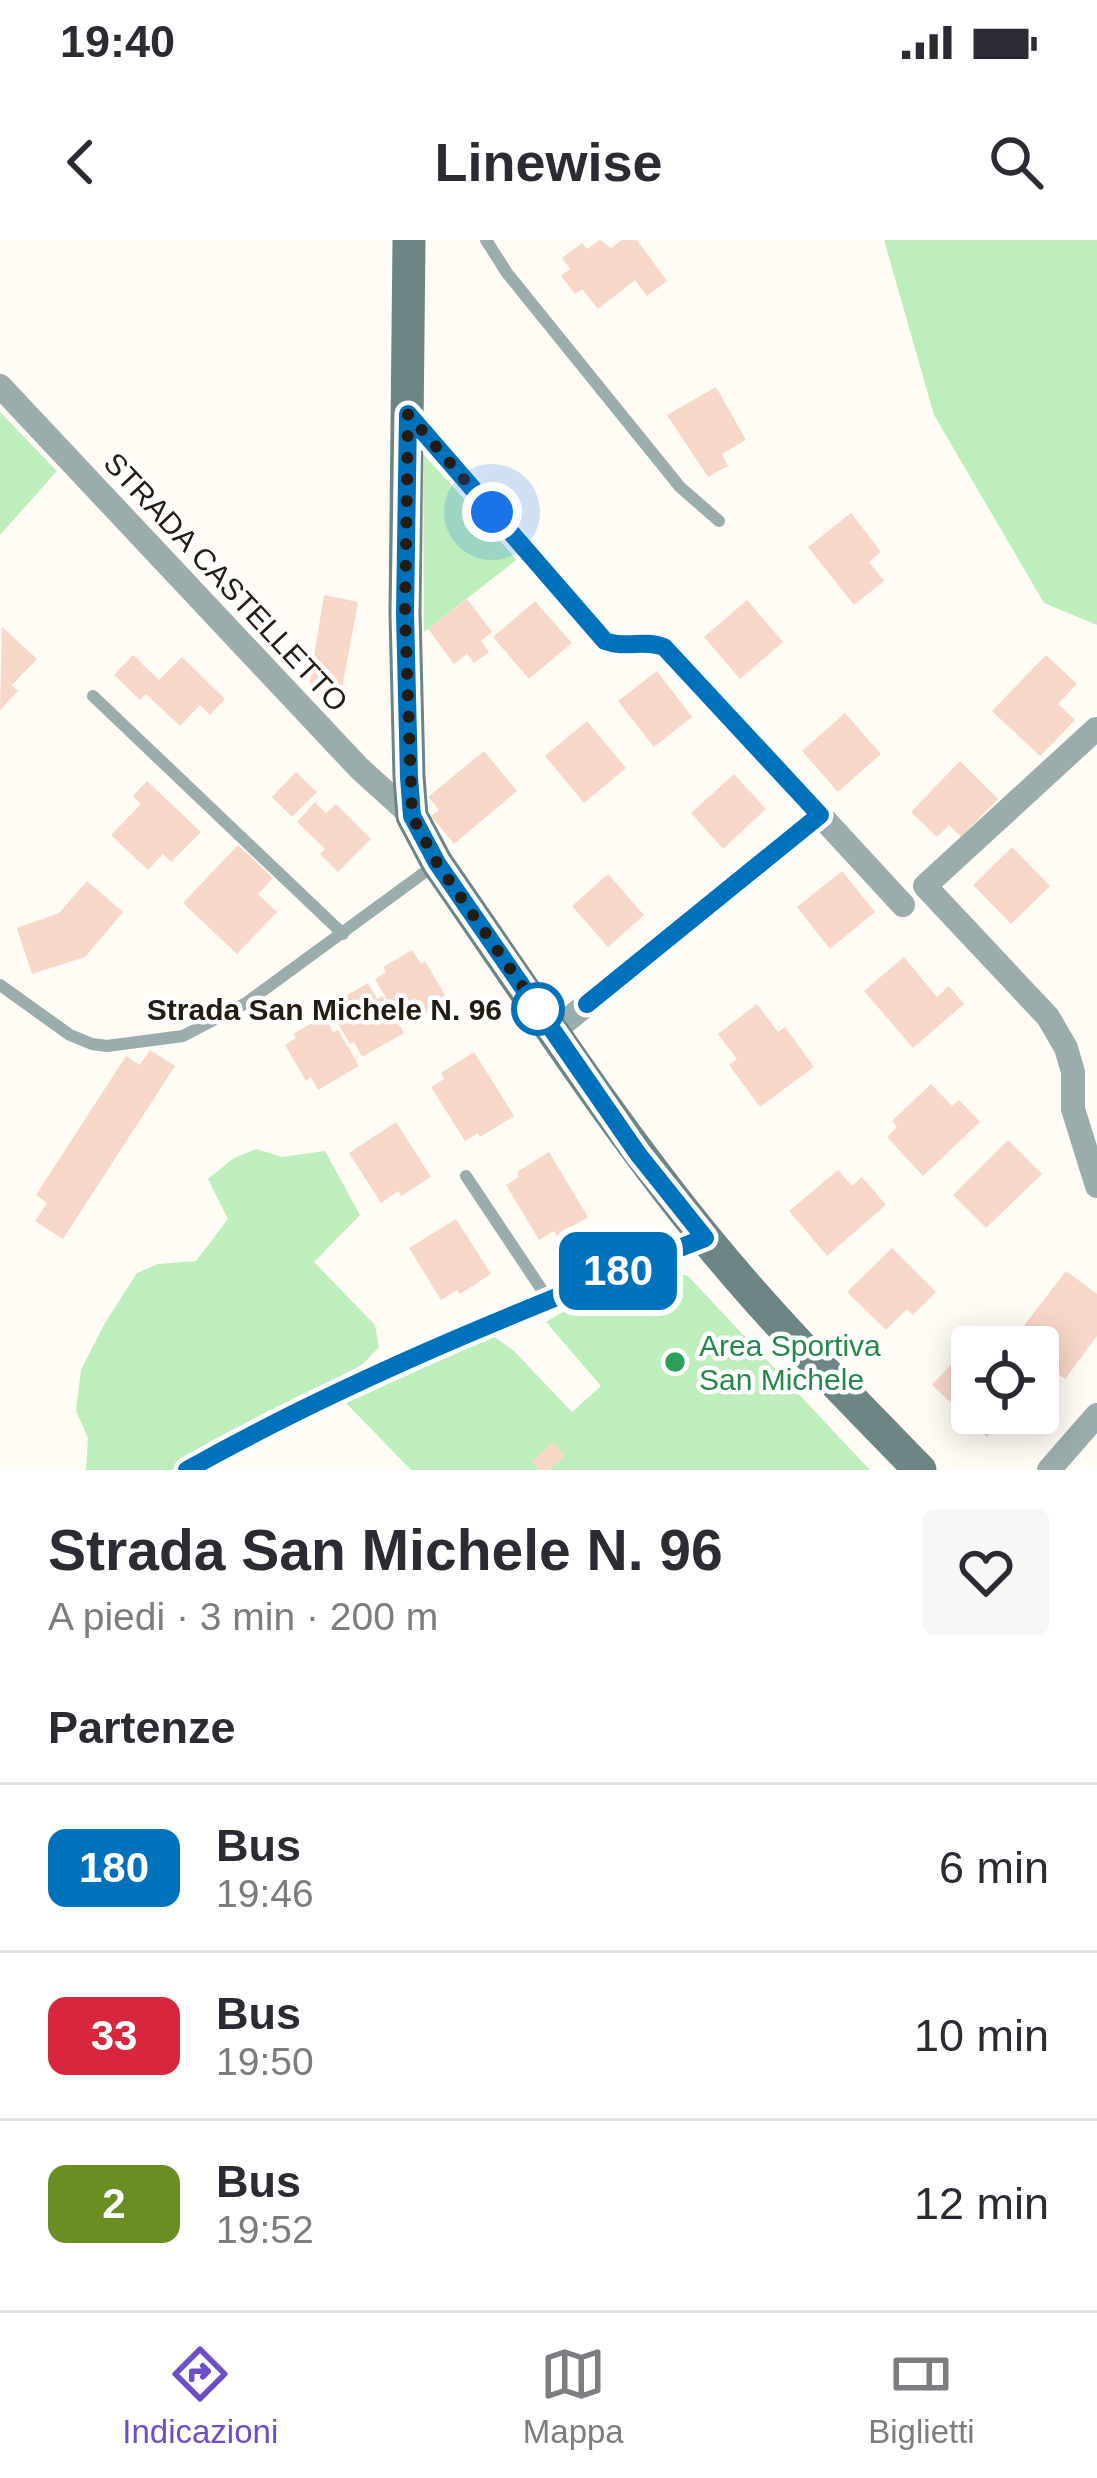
<!DOCTYPE html>
<html lang="it">
<meta charset="utf-8">
<style>
:root{--surface:#fff;--page:#f7f7f7;--text:#2b2b33;--muted:#7c7c81;--line:#e1e1e2;--accent:#6e4ec7}
body{margin:0;font-family:Arial,sans-serif;background:var(--page);color:var(--text);height:100vh;display:flex;flex-direction:column;font-size:45px;white-space:nowrap}
*{box-sizing:border-box;margin:0}
p{font-size:39px;color:var(--muted)}
.icon{flex:none;width:66px;height:66px;fill:none;stroke:currentColor;stroke-width:2;stroke-linecap:round;stroke-linejoin:round}
.map{position:relative;height:1230px;overflow:hidden}
.drawer{display:flex;flex-direction:column;background:var(--surface);flex:1}
.drawer>*{flex:none}
.badge{padding:0 24px;border-radius:18px;font-size:42px;line-height:78px}
.tools{position:absolute;left:951px;top:1086px;display:grid;gap:24px}
.tools a{display:grid;place-items:center;width:108px;height:108px;border-radius:12px;background:var(--surface);box-shadow:0 6px 30px #0003;font-size:60px}
.you{position:absolute;width:60px;height:60px;margin:-30px;border:9px solid #fff;border-radius:50%;background:#1a73e8;box-shadow:0 0 0 18px #1a73e833}
.map>.badge{position:absolute;translate:-50% -50%;box-shadow:0 0 0 6px #fff}
h2{padding:0 48px;font-size:45px;line-height:108px}
.round{display:grid;place-items:center;flex:none;width:126px;height:126px;border-radius:12px;background:var(--page)}
.headline{display:flex;align-items:center;justify-content:space-between;height:204px;padding:0 48px}
h1{font-size:57px;font-weight:700;line-height:90px}
ul{padding:0;list-style:none}
li{display:flex;align-items:center;gap:36px;height:168px;padding:0 48px;border-top:3px solid var(--line)}
li div{flex:1}
li b{display:block;font-size:45px}
li em{font-style:normal}
li .badge{min-width:132px;font-weight:700;text-align:center}
.status{display:flex;justify-content:space-between;align-items:center;height:84px;padding:0 60px;background:var(--surface);direction:ltr}
.status svg{height:33px;fill:currentColor}
header{display:flex;justify-content:space-between;align-items:center;height:156px;padding:0 48px;background:var(--surface);font-size:54px;font-weight:700}
.dock{display:flex;justify-content:space-around;align-items:center;height:168px;border-top:3px solid var(--line);background:var(--surface);font-size:33px;color:var(--muted)}
.dock a{display:grid;justify-items:center;gap:6px}
.dock .selected{color:var(--accent)}
.map>svg:first-child{display:block}
.green{fill:#bdeebc}
.building{fill:#f7d7c8}
.lines{fill:none;stroke-linecap:round;stroke-linejoin:round}
.lane{stroke:#9bacac;stroke-width:12}
.street{stroke:#9bacac;stroke-width:24}
.secondary{stroke:#6d8585;stroke-width:33}
.line-casing{stroke:#fff;stroke-width:27}
.line{stroke:#0072bc;stroke-width:18}
.walk{stroke:#231c13;stroke-width:12;stroke-dasharray:0 21.6}
.stop-dot{fill:#fff;stroke:#0072bc;stroke-width:6}
.leisure-dot{fill:#2e9e5b;stroke:#fff;stroke-width:4.5}
.labels{text-anchor:middle;dominant-baseline:central;stroke-width:9;stroke-linejoin:round;paint-order:stroke}
.street-label{font-size:30px;fill:#231c13;stroke:#fff}
.stop-label{font-size:30px;font-weight:bold;fill:#231c13;stroke:#fff;text-anchor:end}
.leisure-label{font-size:30px;fill:#27864d;stroke:#fff;text-anchor:start}
</style>
<div class="status"><b>19:40</b><svg viewBox="0 0 49 12"><path d="M0 12V9h3v3zM5 12V6h3v6zM10 12V3h3v9zM15 12V0h3v12zM26 1h20v11H26zM47 4h2v5h-2z"/></svg></div>
<header><svg class="icon" aria-label="back" viewBox="0 0 24 24"><path d="M15 5l-7 7 7 7"/></svg>Linewise<svg class="icon" aria-label="search" viewBox="0 0 24 24"><circle cx="10" cy="10" r="6"/><path d="M15 15l6 6"/></svg></header>
<div class="map">
<svg width="1097" height="1230" viewBox="0 0 1097 1230">
<rect width="100%" height="100%" fill="#fffbf5"/>
<path class="green" d="M884,0H1097V385L1044,363L934,175Z
M0,172L57,231L0,295Z
M423,214L519,318L424,392Z
M256,909L282,917L325,911L360,975L314,1022L375,1085L379,1107L363,1124L173,1230H86L88,1198L76,1171L81,1130L105,1083L137,1033L158,1024L196,1021L228,979L208,939L234,918Z
M675,1033L688,1036L870,1230H411L346,1163L493,1096L513,1110L572,1172L601,1146L546,1082L581,1061Z"/>
<path class="building" d="M600,0L611,8L622,0H637L667,41L647,56L635,40L598,69L582,49L575,54L561,36L570,29L562,18L582,3L587,9Z
M716,147L746,200L722,214L728,226L708,237L667,175Z
M851,273L881,312L869,322L884,341L854,365L808,307Z
M324,355L358,362L341,454L309,448Z
M467,359L492,392L481,401L489,412L474,423L467,414L454,424L428,389Z
M747,360L783,402L740,439L704,397Z
M535,361L572,403L529,439L493,397Z
M2,387L37,419L12,445L18,451L0,470Z
M133,415L159,440L182,417L225,459L210,475L200,465L180,486L146,454L140,460L114,435Z
M1046,415L1077,444L1058,464L1075,480L1040,516L992,471Z
M657,431L692,477L654,507L618,461Z
M845,473L881,514L838,552L802,511Z
M587,481L626,528L584,563L545,516Z
M484,511L517,551L454,604L431,576L439,570L428,557Z
M960,521L998,559L961,597L949,585L937,597L911,572Z
M296,532L317,552L292,577L272,557Z
M734,534L766,569L723,609L691,573Z
M147,541L201,592L171,622L163,614L148,630L111,595L141,564L133,556Z
M315,562L326,573L336,564L371,599L338,632L320,614L325,609L297,582Z
M238,605L273,638L258,654L277,672L237,714L183,663Z
M1012,607L1050,646L1011,684L973,645Z
M842,631L875,672L830,709L797,667Z
M608,634L644,675L608,707L572,666Z
M87,641L123,672L85,717L32,734L17,688L59,673Z
M412,710L421,724L425,721L448,760L407,784L398,770L394,772L375,739L386,732L383,727Z
M904,717L937,757L949,746L964,764L913,808L864,751Z
M368,743L377,759L382,756L404,793L362,817L354,802L350,804L331,772L342,766L339,760Z
M757,764L778,792L785,787L814,827L760,867L729,825L737,819L718,794Z
M324,776L333,792L338,790L359,826L318,850L311,837L306,841L285,805L296,798L293,794Z
M150,810L175,826L63,999L35,981L47,963L36,955L126,816L140,825Z
M474,812L514,876L480,897L478,893L465,901L431,847L444,839L441,833Z
M931,844L952,866L959,860L980,882L923,936L887,897L897,887L892,881Z
M396,882L431,937L401,956L398,951L381,963L349,913Z
M1008,900L1042,934L986,988L953,955Z
M549,912L588,977L557,996L554,991L539,1000L506,945L519,937L517,932Z
M838,930L852,946L862,937L886,965L827,1016L789,971Z
M456,979L491,1034L460,1054L457,1050L441,1060L409,1008Z
M892,1008L936,1052L913,1075L907,1069L886,1090L847,1052Z
M1066,1031L1097,1054V1096L1065,1139L1038,1119V1107H1022L1013,1100Z
M969,1105L972,1108V1173H1009L987,1197L932,1145Z
M553,1202L565,1216L549,1230H540L532,1222Z"/>
<g class="lines">
<path class="lane" d="M486,0L507,33L680,247L719,281
M93,456L343,694
M0,745L70,795L92,804L107,806L183,796L246,763L436,624
M466,936L548,1059"/>
<path class="street" d="M0,146L359,528L412,576
M408,174L605,401C625,409 644,399 664,407L820,575L554,791
M1096,489L925,646L1048,777L1066,808L1073,832V869L1097,946
M820,575L903,665
M187,1230C352,1138 529,1066 705,998
M1049,1230L1097,1175"/>
<path class="secondary" d="M409,0L405,374L409,537L412,576L437,623C524,748 607,877 703,995C770,1078 846,1154 920,1230"/>
</g>
<g class="lines">
<defs>
<path id="line" d="M187,1230C352,1137 529,1067 705,998L638,914L437,623L412,576L409,537L405,374L408,174L605,401C625,409 644,399 664,407L820,575L587,764"/>
</defs>
<use href="#line" class="line-casing"/>
<use href="#line" class="line"/>
<path class="walk" d="M492,272L408,174L405,374L412,576L437,623L538,769"/>
</g>
<circle class="stop-dot" cx="538" cy="769" r="24"/>
<circle class="leisure-dot" cx="675" cy="1122" r="12"/>
<g class="labels">
<g class="street-label">
<text transform="translate(226 342) rotate(47)">STRADA CASTELLETTO</text>
</g>
<g class="stop-label">
<text x="502" y="769">Strada San Michele N. 96</text>
</g>
<g class="leisure-label">
<text x="699" y="1105">Area Sportiva<tspan x="699" dy="34">San Michele</tspan></text>
</g>
</g>
</svg>
<div class="tools">
<a><svg class="icon" aria-label="locate" viewBox="0 0 24 24"><circle cx="12" cy="12" r="6"/><path d="M12 2v4M12 18v4M2 12h4M18 12h4"/></svg></a>
</div>
<div class="you" style="left:492px;top:272px"></div>
<b class="badge" style="left:618px;top:1031px;background:#0072bc;color:#fff">180</b>
</div>
<section class="drawer">
<div class="headline"><div><h1>Strada San Michele N. 96</h1><p>A piedi · 3 min · 200 m</p></div><a class="round"><svg class="icon" aria-label="heart" viewBox="0 0 24 24"><path d="M12 20l-8-8c-3-5 5-10 8-4 3-6 11-1 8 4z"/></svg></a></div>
<h2>Partenze</h2>
<ul>
<li><span class="badge" style="background:#0072bc;color:#fff">180</span><div><b>Bus</b><p>19:46</p></div><em>6 min</em></li>
<li><span class="badge" style="background:#d7263d;color:#fff">33</span><div><b>Bus</b><p>19:50</p></div><em>10 min</em></li>
<li><span class="badge" style="background:#6b8e23;color:#fff">2</span><div><b>Bus</b><p>19:52</p></div><em>12 min</em></li>
</ul>
</section>
<nav class="dock">
<a class="selected"><svg class="icon" aria-label="directions" viewBox="0 0 24 24"><path d="M12 3l9 9-9 9-9-9zM9 14v-3h6M13 9l2 2-2 2"/></svg>Indicazioni</a>
<a><svg class="icon" aria-label="map" viewBox="0 0 24 24"><path d="M3 6l6-2 6 2 6-2v14l-6 2-6-2-6 2zM9 4v14M15 6v14"/></svg>Mappa</a>
<a><svg class="icon" aria-label="tickets" viewBox="0 0 24 24"><path d="M3 7h18v10H3zM15 7v10"/></svg>Biglietti</a>
</nav>
